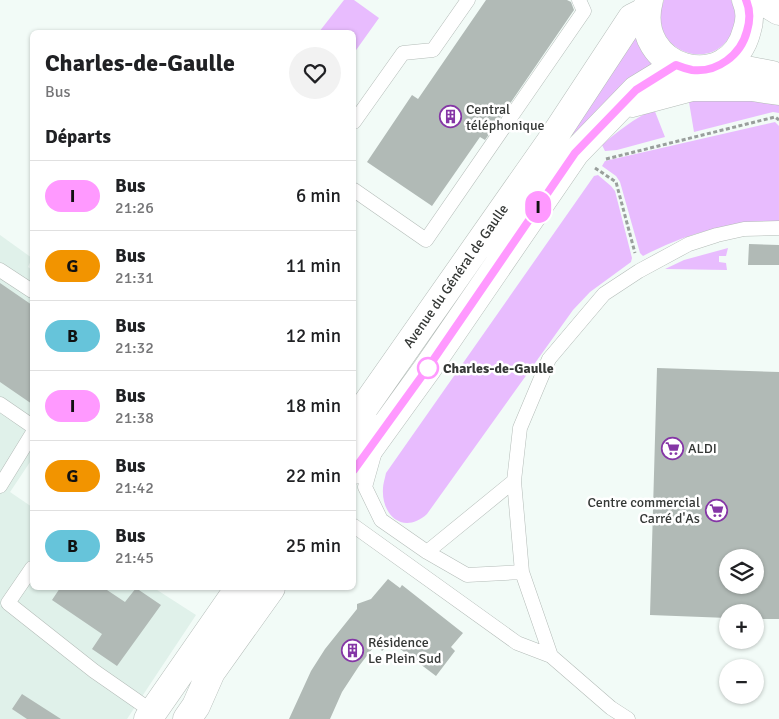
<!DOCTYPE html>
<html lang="fr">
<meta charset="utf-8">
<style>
:root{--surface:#fff;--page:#f2f2f2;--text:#202124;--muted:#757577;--line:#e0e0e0}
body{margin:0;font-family:Signika,sans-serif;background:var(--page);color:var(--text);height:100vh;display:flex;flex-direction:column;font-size:19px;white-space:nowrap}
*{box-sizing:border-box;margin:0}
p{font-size:16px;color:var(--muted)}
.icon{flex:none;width:28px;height:28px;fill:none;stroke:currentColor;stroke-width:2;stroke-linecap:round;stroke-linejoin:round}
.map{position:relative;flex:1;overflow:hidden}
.details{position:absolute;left:30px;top:30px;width:326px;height:560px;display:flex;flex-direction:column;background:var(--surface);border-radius:8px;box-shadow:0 1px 4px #0004}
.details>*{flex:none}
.badge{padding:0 10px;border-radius:16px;font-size:18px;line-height:32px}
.fabs{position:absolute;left:719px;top:549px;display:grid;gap:10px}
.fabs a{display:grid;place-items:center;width:45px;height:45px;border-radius:50%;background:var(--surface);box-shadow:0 1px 4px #0004;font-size:25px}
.map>.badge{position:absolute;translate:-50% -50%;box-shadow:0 0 0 2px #fff}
h2{padding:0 15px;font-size:19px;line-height:45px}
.round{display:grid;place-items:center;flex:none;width:52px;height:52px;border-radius:26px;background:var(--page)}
.head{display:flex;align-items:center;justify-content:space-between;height:85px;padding:0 15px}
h1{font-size:24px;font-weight:700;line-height:38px}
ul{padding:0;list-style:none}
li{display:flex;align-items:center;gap:15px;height:70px;padding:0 15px;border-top:1px solid var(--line)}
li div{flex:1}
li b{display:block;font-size:19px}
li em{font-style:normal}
li .badge{min-width:55px;font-weight:700;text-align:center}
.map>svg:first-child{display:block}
.built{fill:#e0f1ea}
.grass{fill:#e8bcfe}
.building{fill:#b1bab6;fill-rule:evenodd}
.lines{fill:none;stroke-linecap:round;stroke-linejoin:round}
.service-casing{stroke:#b4bcb8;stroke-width:15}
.secondary-casing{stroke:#b4bcb8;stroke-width:29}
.primary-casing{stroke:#b4bcb8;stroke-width:29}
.path{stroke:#999f9c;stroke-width:3;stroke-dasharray:4 2.5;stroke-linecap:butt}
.service{stroke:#fff;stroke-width:14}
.secondary{stroke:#fff;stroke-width:28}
.primary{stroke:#fff;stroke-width:28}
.line-casing{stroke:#fff;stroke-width:11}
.line{stroke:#f9f;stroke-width:8}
.stop-dot{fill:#fff;stroke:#f9f;stroke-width:2.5}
.labels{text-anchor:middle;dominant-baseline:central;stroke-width:5;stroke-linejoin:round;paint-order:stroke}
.poi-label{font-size:14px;fill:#353836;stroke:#fff;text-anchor:start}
.street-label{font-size:14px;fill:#353836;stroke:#fff}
.stop-label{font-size:14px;font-weight:bold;fill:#353836;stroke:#fff;text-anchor:start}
</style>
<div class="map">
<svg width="779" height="719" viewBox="0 0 779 719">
<rect width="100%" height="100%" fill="#f2fbf7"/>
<path class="built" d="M0,235L32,258L28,267L32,270V459L10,492L32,507V588H154L196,615L127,719H0Z"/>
<path class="grass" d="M344,0H354L379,18L354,53V32H319Z
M664,0H731C736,9 736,20 733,30C714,77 644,50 664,0Z
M634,32L657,66L615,93L598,109L571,140H567Z
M688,96L779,100V113L773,112L694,132Z
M654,109L665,137L617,150L605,151L602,145C619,130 634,119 654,109Z
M775,122L779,126V221C726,223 690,232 643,256L640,253L620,182L616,176L602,166L605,161Z
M598,175L611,186L615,191L632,258L631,262L590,292L573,310L427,514C404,535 381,516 383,488C383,484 385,478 386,473L594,176Z
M728,248L726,256H719V262L726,263L727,270L665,269L684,260Z"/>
<path class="building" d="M486,0H567L571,2L574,10L485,140L480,137L432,206L367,162L412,95L418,99Z
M749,244L779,245V265H748Z
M0,283L32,305V404L0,382Z
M657,368L779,372V619H755V612H728V618L650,615ZM728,558H755V585H728Z
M388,579L400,588L402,585L463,633L451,647L455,651L436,676L391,642L382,651L376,644L359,666L342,692L330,719H289L311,671L325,649L357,609V604L371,599Z
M60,588H104L125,602L136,588L161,605L117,666L92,649L102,634L52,600Z
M22,694L61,719H27L12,709Z"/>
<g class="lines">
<defs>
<path id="service" d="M354,122L403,53L433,50L468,0
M354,190L426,240L584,11L579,0
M0,270L32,291
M0,404L32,426
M354,444L371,419
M374,455L365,487L381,520L427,552L467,575L522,572
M0,486L32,434
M354,526L517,643L551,656
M427,552L514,481
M32,568L8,603L94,671L153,712
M628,719L611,708L551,656L522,572L514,481L520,428L549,359L604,294L639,271L689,244L717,235L744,229L779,228"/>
<path id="secondary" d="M632,103L692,87H752L779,91
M354,422L553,138L632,18L646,11
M354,470L427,369L575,153L636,90L677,65
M148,719L239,588
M187,719L196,706L211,672L271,588"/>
<path id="primary" d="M649,0C630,71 730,98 747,30C750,21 750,9 746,0
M761,0L779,11
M721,65L772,75L779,79"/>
</defs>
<use href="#service" class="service-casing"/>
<use href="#secondary" class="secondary-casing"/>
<use href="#primary" class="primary-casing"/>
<path class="path" d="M606,159L775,117L779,120
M595,168L616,182L635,253"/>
<use href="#service" class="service"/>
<use href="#secondary" class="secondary"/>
<use href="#primary" class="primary"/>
</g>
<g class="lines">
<defs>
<path id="line" d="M354,470L427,369L575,153L636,90L676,65C681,67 687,69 692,70C717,73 741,55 747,31C750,21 750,9 746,0"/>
</defs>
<use href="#line" class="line-casing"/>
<use href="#line" class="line"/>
</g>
<defs>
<symbol id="building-ring" viewBox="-11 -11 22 22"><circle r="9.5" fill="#fff" stroke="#8536a6" stroke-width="1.5"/><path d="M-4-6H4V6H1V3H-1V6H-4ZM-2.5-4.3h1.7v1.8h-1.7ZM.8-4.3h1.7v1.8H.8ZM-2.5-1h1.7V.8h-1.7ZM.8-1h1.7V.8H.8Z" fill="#8536a6"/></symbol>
<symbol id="supermarket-ring" viewBox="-11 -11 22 22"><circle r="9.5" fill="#fff" stroke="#8536a6" stroke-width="1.5"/><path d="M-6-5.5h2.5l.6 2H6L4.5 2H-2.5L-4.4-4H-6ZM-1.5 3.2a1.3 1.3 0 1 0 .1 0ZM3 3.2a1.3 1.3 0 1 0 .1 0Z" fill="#8536a6"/></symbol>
</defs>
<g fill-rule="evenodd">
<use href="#building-ring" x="438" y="104" width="25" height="25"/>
<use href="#supermarket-ring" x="660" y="436" width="25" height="25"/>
<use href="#supermarket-ring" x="704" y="498" width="25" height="25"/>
<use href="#building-ring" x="340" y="638" width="25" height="25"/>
</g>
<circle class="stop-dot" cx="428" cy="368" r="10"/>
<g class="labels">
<g class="poi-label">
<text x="466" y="109">Central<tspan x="466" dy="16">téléphonique</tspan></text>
<text x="688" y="448">ALDI</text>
<text x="700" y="502" text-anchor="end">Centre commercial<tspan x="700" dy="16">Carré d'As</tspan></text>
<text x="368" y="642">Résidence<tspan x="368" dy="16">Le Plein Sud</tspan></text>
</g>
<g class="street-label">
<text transform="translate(456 276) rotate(-55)">Avenue du Général de Gaulle</text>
</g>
<g class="stop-label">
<text x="443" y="368">Charles-de-Gaulle</text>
</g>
</g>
</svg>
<div class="fabs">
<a><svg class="icon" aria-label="layers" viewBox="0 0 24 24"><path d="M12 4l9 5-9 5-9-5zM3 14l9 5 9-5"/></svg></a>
<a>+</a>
<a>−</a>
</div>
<b class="badge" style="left:538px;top:207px;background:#f9f;color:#111">I</b>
<section class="details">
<div class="head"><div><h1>Charles-de-Gaulle</h1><p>Bus</p></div><a class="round"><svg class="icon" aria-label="heart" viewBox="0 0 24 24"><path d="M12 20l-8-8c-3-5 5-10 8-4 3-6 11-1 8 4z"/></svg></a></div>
<h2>Départs</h2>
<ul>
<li><span class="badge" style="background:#f9f;color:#111">I</span><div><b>Bus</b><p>21:26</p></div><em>6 min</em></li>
<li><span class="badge" style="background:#f29400;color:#111">G</span><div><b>Bus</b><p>21:31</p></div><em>11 min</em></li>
<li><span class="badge" style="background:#66c4da;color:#111">B</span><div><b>Bus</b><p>21:32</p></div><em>12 min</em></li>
<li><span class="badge" style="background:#f9f;color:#111">I</span><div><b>Bus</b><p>21:38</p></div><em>18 min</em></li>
<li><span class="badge" style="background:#f29400;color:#111">G</span><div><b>Bus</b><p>21:42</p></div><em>22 min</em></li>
<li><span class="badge" style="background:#66c4da;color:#111">B</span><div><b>Bus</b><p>21:45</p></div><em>25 min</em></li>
</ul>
</section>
</div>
